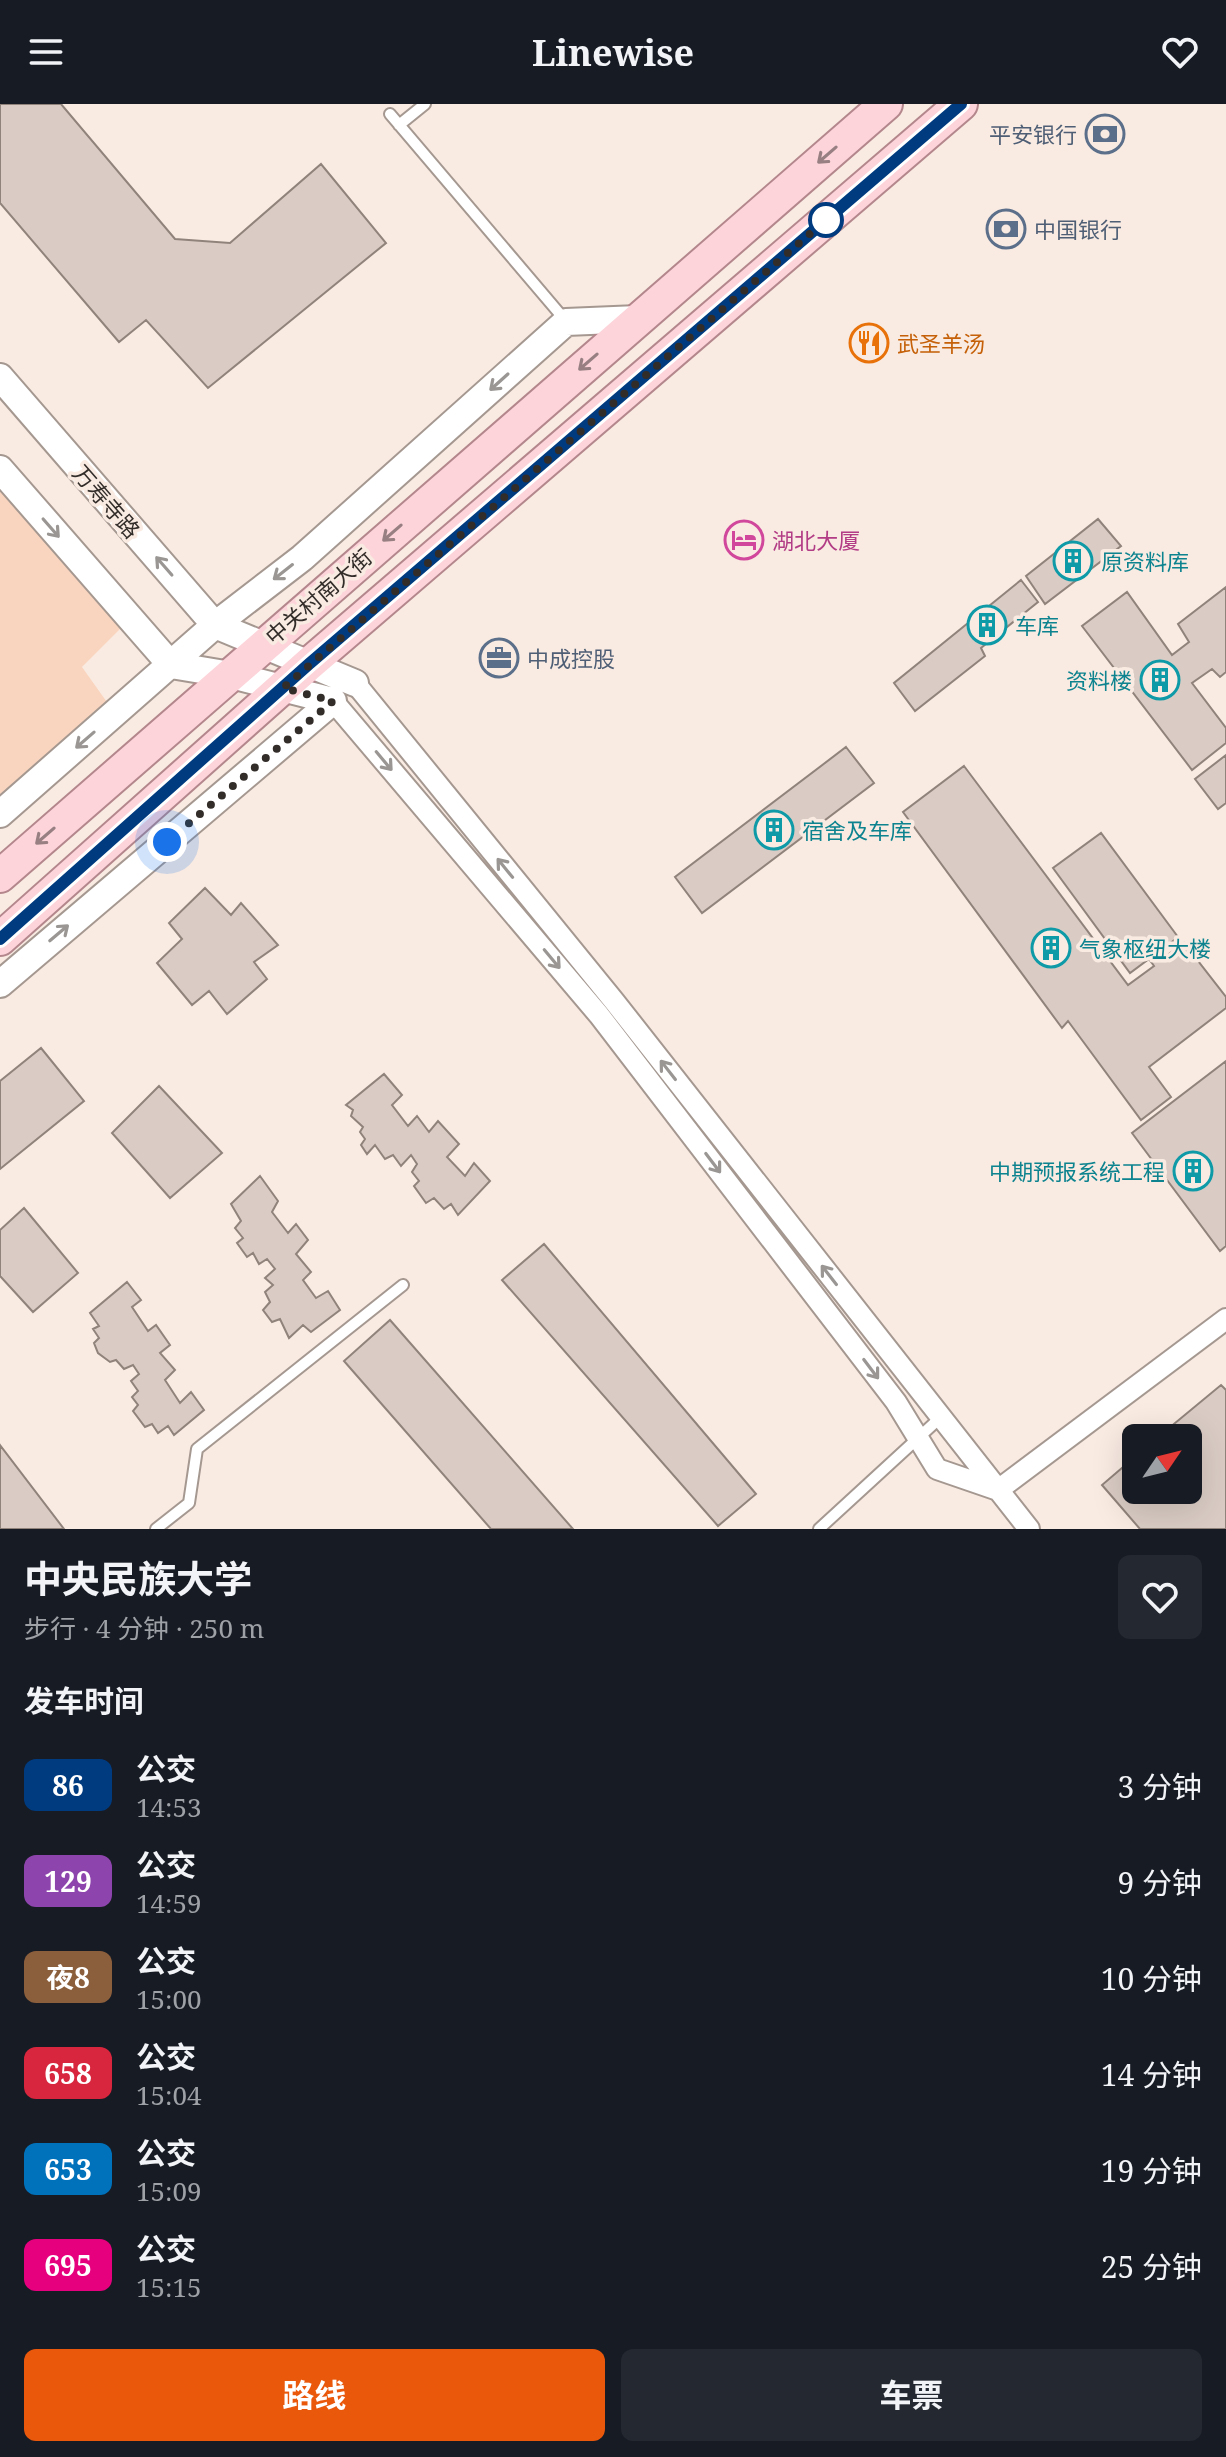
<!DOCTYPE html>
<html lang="zh">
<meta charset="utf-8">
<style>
:root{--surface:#171b24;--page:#242831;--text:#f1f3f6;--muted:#9ea1a6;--accent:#ea580c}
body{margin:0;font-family:"Noto Serif","Noto Sans SC",serif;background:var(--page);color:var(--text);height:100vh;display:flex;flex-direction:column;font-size:30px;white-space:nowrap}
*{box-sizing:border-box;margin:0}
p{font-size:26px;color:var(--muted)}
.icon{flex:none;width:44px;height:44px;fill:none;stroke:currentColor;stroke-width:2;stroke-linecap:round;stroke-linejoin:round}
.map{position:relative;height:1425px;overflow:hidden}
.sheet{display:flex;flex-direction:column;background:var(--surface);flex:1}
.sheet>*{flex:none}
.badge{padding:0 16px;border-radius:12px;font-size:28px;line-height:52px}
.needle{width:52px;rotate:55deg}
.controls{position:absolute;left:1122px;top:1320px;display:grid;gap:16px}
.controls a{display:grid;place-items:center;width:80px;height:80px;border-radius:12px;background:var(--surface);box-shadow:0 8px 32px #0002;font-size:40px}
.you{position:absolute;width:40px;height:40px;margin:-20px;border:6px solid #fff;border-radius:50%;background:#1a73e8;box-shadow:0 0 0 12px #1a73e833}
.map>.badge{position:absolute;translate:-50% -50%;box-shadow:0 0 0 4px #fff}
h2{padding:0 24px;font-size:30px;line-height:72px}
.round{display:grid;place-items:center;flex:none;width:84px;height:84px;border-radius:12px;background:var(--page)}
.summary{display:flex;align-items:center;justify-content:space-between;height:136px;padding:0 24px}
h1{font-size:38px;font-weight:700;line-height:60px}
.cta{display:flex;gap:16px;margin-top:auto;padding:16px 24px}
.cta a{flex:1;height:92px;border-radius:12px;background:var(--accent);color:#fff;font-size:32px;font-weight:700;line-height:92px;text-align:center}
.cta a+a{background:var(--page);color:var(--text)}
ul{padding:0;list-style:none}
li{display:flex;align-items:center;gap:24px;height:96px;padding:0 24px}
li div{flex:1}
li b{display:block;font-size:30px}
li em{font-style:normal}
li .badge{min-width:88px;font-weight:700;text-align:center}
header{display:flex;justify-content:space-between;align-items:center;height:104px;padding:0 24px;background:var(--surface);font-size:36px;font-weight:700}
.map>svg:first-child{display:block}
.green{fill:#f9d5bf}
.building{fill:#daccc4;stroke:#90837b;stroke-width:2}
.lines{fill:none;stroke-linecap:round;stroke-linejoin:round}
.service-casing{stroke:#a59891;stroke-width:14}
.minor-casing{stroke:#a59891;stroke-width:24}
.tertiary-casing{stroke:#a59891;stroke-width:30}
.primary-casing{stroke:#b4878d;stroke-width:36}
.service{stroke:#fff;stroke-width:10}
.minor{stroke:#fff;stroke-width:20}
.tertiary{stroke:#fff;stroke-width:26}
.primary{stroke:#fcd4da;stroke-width:32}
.oneway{stroke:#988082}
.oneway2{stroke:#999694}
.line-casing{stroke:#fff;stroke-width:18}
.line{stroke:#003b80;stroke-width:12}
.walk{stroke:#332d2a;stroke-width:8;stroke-dasharray:0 14.4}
.stop-dot{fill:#fff;stroke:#003b80;stroke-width:4}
.labels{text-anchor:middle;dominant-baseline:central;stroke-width:7;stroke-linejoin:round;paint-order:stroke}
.service-label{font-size:22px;fill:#4e5e75;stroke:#f9ebe2;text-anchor:start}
.food-label{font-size:22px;fill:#c56008;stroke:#f9ebe2;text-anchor:start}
.street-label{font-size:22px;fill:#332d2a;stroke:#f9ebe2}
.hotel-label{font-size:22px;fill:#b23c85;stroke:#f9ebe2;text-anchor:start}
.culture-label{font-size:22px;fill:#0d838f;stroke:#f9ebe2;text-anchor:start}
</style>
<header><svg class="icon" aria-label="menu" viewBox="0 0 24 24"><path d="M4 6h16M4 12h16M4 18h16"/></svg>Linewise<svg class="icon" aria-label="heart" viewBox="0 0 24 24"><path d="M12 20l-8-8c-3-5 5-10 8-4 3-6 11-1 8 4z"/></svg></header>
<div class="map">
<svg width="1226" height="1425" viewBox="0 0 1226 1425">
<rect width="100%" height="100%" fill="#f9ebe2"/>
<path class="green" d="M0,379L123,522L82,563L109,601L0,698Z"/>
<path class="building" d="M0,0H61L175,135L230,139L321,60L386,139L208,284L146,216L119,238L0,99Z
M1098,415L1121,442L1045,500L1026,472Z
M1021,476L1038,498L981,544L985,552L915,607L894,579Z
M1226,483V568L1220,573L1212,565L1192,579L1226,624V639L1192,666L1082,522L1127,488L1172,551L1189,538L1178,520Z
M846,643L874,679L702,809L675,773Z
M1226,651V699L1218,705L1195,675Z
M964,662L1128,881L1154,862L1149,855L1130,869L1053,764L1101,729L1178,833L1158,849L1162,855L1184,839L1226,893V904L1149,963L1171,993L1141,1016L1068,917L1062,924L903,708Z
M205,784L231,811L241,799L278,841L254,858L267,875L227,910L209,887L192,901L157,859L182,835L169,819Z
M41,944L84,997L0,1065V977Z
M1226,957V1142L1220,1147L1132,1029Z
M384,970L402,991L392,1001L408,1022L417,1012L429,1028L438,1017L459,1040L447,1053L465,1072L474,1059L490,1077L458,1111L451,1100L444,1105L434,1094L426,1099L414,1082L419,1077L412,1068L417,1060L411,1051L401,1062L393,1051L385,1055L375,1041L367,1050L361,1041L365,1035L360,1028L363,1023L351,1012L353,1006L346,1001Z
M159,982L222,1049L170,1094L112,1029Z
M260,1072L278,1097L272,1108L288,1129L296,1120L308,1136L296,1150L311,1168L303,1176L316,1194L328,1187L340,1206L311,1228L303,1221L289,1234L280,1215L272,1218L263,1206L270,1198L265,1188L273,1181L265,1174L275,1165L267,1155L259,1160L253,1149L247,1153L237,1139L243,1134L235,1124L241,1117L231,1100Z
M24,1104L78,1169L33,1208L0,1172V1126Z
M544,1140L756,1390L718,1422L502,1176Z
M127,1178L141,1196L132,1203L148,1227L156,1221L170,1241L160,1249L175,1266L165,1276L180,1299L191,1288L204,1306L174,1331L168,1322L158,1329L152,1320L145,1323L133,1307L138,1301L132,1293L138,1287L131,1277L139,1270L133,1261L124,1265L116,1256L110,1258L98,1249L94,1239L99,1234L93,1225L99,1222L90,1209Z
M390,1216L573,1425H491L344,1257Z
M1221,1281L1226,1286V1425H1140L1102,1381L1136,1352V1386H1188V1334H1157Z
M0,1341L64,1425H0Z"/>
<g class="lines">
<defs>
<path id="service" d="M390,10L565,216
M399,21L425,0
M156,1425L189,1399L197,1345L403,1181
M819,1425L941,1313"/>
<path id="minor" d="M355,579L614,897L1029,1425
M333,597L599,911L896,1298L937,1365L998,1386
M998,1386L1226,1215"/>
<path id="tertiary" d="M0,273L215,521L355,579
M0,365L171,561L231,571L333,597
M0,710L215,521L302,454L566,218L638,215
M0,880L333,597"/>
<path id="primary" d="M0,772L886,0
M0,835L309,560L961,0"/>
</defs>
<use href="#service" class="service-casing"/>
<use href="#minor" class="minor-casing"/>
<use href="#tertiary" class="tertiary-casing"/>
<use href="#primary" class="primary-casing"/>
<use href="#service" class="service"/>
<use href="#minor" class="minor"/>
<use href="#tertiary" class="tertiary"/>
<use href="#primary" class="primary"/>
</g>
<defs><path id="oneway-shaft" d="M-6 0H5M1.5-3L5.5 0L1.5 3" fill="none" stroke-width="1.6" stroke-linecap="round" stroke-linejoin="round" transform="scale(2)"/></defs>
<g class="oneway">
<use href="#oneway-shaft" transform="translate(827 51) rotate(139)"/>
<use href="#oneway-shaft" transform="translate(588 258) rotate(139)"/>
<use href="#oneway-shaft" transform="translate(392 429) rotate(139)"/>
<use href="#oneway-shaft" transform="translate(45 732) rotate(139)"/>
</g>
<g class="oneway2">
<use href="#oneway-shaft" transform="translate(499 278) rotate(138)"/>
<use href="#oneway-shaft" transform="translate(51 424) rotate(49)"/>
<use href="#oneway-shaft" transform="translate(164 462) rotate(-131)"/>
<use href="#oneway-shaft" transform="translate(283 468) rotate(142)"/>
<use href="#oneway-shaft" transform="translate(85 636) rotate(139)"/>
<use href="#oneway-shaft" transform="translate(384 657) rotate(50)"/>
<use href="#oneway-shaft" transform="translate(505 764) rotate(-129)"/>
<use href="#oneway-shaft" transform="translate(59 829) rotate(-40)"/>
<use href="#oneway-shaft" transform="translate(552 855) rotate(50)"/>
<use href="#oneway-shaft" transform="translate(668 966) rotate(-128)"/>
<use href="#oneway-shaft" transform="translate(713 1059) rotate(53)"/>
<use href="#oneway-shaft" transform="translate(829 1171) rotate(-128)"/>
<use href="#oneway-shaft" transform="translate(871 1265) rotate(53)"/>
</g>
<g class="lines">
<defs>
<path id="line" d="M0,835L309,560L961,0"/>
</defs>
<use href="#line" class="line-casing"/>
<use href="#line" class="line"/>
<path class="walk" d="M167,738L333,597L283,584L826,116"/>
</g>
<defs>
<symbol id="bank-ring" viewBox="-11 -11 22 22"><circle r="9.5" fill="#f9ebe2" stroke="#5c6f8a" stroke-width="1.5"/><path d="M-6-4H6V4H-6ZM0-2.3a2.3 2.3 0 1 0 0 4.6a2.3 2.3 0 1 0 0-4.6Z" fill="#5c6f8a"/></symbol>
<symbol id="restaurant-ring" viewBox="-11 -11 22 22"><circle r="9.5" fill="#f9ebe2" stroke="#e8710a" stroke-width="1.5"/><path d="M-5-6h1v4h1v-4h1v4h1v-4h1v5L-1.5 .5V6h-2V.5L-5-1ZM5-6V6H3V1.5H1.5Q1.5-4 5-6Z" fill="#e8710a"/></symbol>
<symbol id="hotel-ring" viewBox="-11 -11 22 22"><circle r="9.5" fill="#f9ebe2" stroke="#d1479c" stroke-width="1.5"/><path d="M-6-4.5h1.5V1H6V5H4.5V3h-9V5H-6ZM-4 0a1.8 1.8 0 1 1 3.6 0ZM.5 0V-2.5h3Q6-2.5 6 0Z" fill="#d1479c"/></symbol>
<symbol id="building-ring" viewBox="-11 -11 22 22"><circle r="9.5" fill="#f9ebe2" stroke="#0f9aa8" stroke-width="1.5"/><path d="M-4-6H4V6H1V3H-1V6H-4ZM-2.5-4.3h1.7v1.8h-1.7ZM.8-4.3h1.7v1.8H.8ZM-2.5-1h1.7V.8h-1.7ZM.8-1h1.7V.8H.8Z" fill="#0f9aa8"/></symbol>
<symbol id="office-ring" viewBox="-11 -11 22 22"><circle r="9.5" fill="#f9ebe2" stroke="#5c6f8a" stroke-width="1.5"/><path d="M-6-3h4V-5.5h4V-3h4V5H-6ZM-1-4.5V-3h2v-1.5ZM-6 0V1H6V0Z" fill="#5c6f8a"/></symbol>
</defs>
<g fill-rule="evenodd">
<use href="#bank-ring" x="1083" y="8" width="44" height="44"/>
<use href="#bank-ring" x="984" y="103" width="44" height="44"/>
<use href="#restaurant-ring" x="847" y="217" width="44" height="44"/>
<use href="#hotel-ring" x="722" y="414" width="44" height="44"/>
<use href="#building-ring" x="1051" y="435" width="44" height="44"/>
<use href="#building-ring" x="965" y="499" width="44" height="44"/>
<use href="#office-ring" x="477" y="532" width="44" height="44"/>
<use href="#building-ring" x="1138" y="554" width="44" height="44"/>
<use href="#building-ring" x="752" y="704" width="44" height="44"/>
<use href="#building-ring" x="1029" y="822" width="44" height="44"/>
<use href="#building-ring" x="1171" y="1045" width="44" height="44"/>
</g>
<circle class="stop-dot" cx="826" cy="116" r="16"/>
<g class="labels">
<g class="service-label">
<text x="1077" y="30" text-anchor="end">平安银行</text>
<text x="1034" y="125">中国银行</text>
<text x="527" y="554">中成控股</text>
</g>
<g class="food-label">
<text x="897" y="239">武圣羊汤</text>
</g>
<g class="street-label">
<text transform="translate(107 397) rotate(49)">万寿寺路</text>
<text transform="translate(318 492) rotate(-41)">中关村南大街</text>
</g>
<g class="hotel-label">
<text x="772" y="436">湖北大厦</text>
</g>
<g class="culture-label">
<text x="1101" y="457">原资料库</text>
<text x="1015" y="521">车库</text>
<text x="1132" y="576" text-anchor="end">资料楼</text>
<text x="802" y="726">宿舍及车库</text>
<text x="1079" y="844">气象枢纽大楼</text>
<text x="1165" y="1067" text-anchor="end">中期预报系统工程</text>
</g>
</g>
</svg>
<div class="controls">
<a><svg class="needle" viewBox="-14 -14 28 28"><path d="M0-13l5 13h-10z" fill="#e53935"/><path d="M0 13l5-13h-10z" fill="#9ea1a6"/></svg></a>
</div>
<div class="you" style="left:167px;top:738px"></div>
</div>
<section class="sheet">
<div class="summary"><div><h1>中央民族大学</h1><p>步行 · 4 分钟 · 250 m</p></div><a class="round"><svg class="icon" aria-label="heart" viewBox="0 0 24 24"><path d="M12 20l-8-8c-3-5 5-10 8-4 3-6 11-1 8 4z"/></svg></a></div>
<h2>发车时间</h2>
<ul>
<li><span class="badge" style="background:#003b80;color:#fff">86</span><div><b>公交</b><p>14:53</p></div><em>3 分钟</em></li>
<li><span class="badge" style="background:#8e44ad;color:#fff">129</span><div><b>公交</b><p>14:59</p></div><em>9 分钟</em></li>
<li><span class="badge" style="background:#8b5e3c;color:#fff">夜8</span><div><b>公交</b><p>15:00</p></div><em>10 分钟</em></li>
<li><span class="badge" style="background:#d7263d;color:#fff">658</span><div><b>公交</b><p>15:04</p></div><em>14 分钟</em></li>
<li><span class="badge" style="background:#0072bc;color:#fff">653</span><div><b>公交</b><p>15:09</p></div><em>19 分钟</em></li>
<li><span class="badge" style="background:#e6007e;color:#fff">695</span><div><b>公交</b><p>15:15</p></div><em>25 分钟</em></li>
</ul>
<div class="cta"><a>路线</a><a>车票</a></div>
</section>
